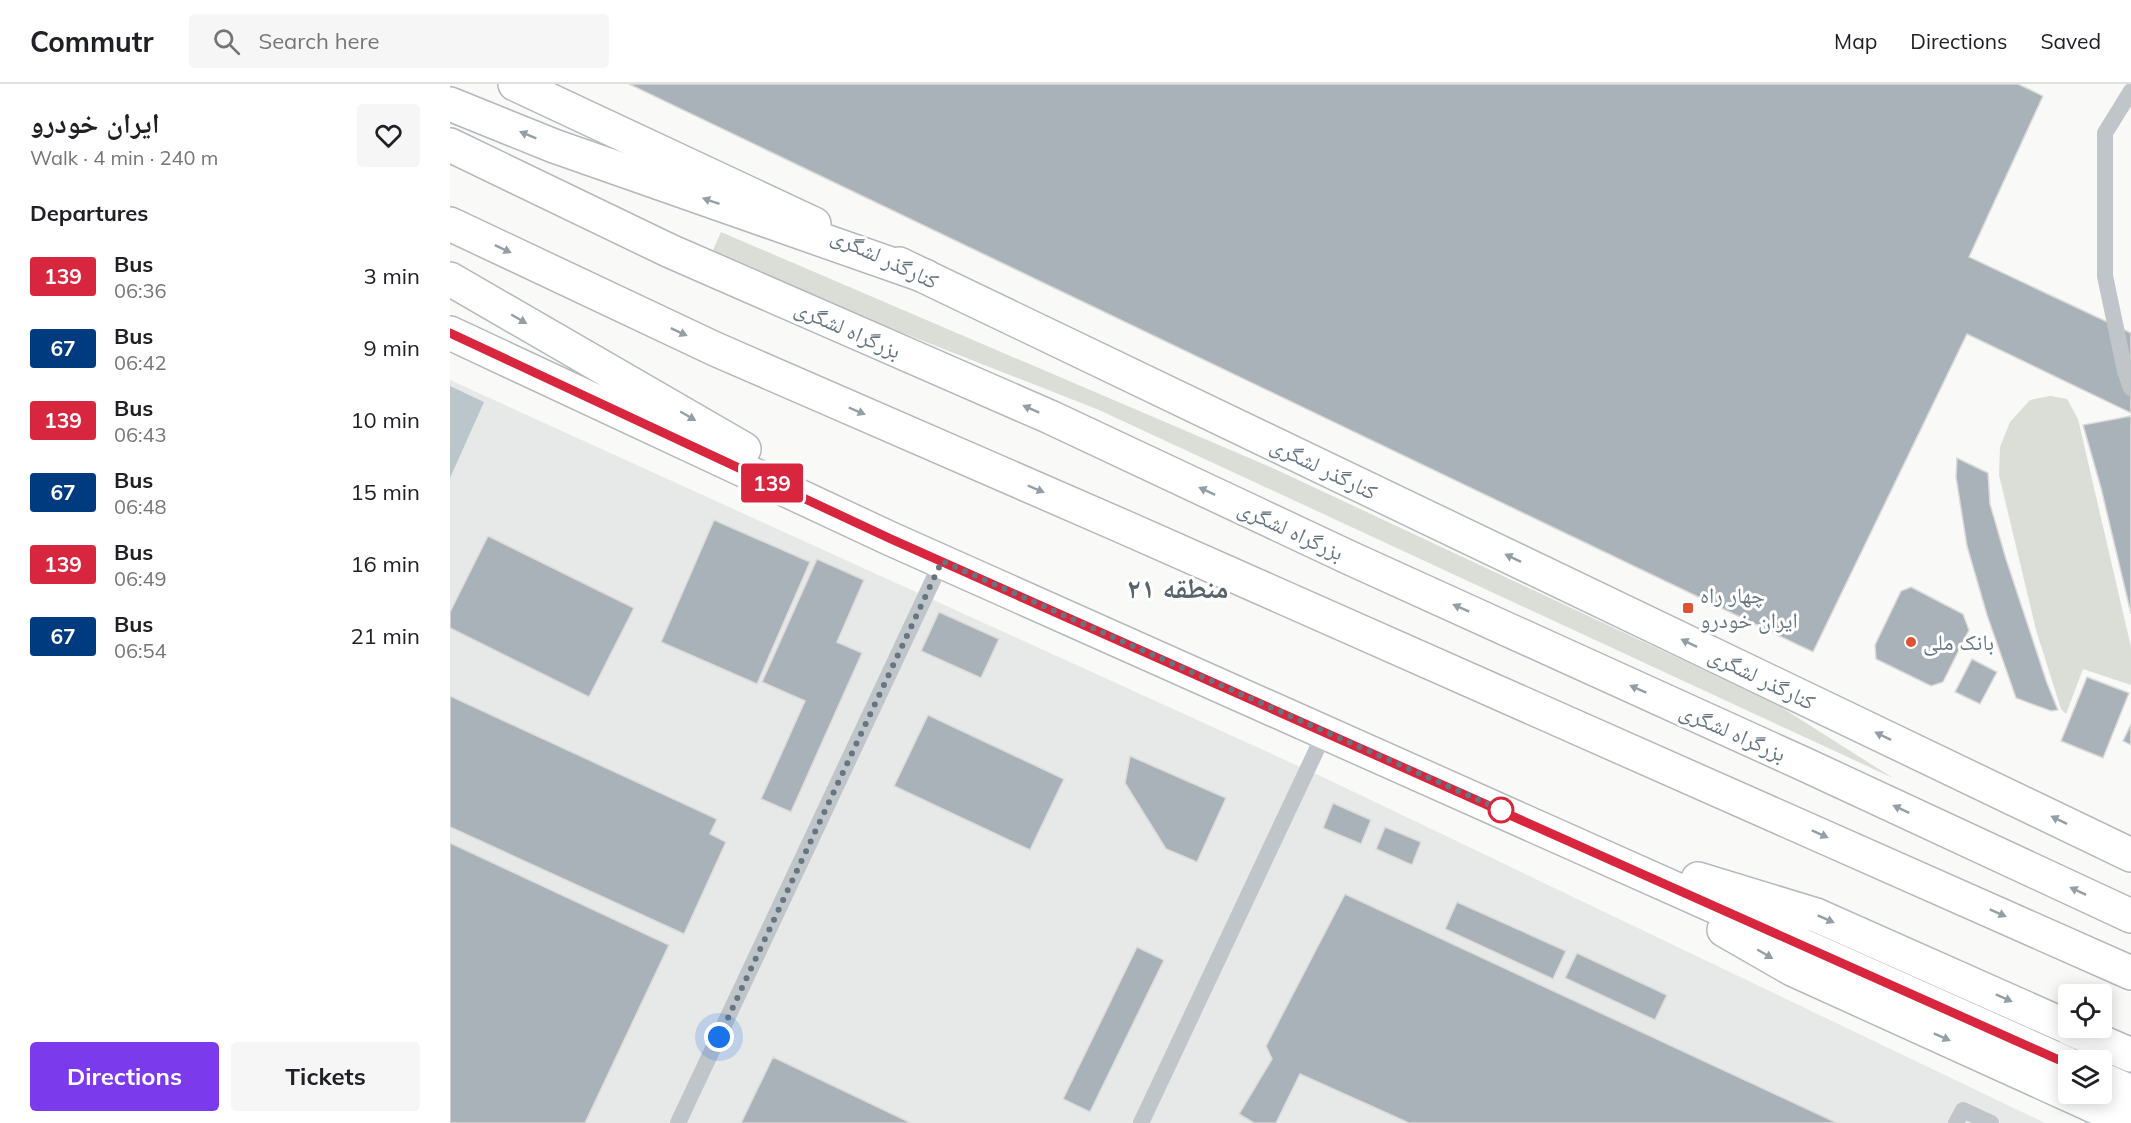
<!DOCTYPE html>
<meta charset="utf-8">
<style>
:root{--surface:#fff;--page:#f6f6f6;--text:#202124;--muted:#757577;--line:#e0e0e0;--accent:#7c3aed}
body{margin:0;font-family:Mulish,"Noto Naskh Arabic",sans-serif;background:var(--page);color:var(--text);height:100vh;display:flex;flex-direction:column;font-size:22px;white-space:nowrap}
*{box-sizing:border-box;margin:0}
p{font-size:20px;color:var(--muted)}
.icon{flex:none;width:33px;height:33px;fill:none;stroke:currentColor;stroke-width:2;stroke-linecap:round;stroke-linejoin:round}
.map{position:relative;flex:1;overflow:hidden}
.drawer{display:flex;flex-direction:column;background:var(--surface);width:450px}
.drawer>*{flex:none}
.badge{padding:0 12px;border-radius:4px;font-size:21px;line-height:39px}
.fabs{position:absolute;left:1608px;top:900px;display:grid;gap:12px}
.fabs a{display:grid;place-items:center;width:54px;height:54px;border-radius:6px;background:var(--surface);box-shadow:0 3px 15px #0003;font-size:30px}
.you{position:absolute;width:30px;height:30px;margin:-15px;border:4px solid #fff;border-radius:50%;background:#1a73e8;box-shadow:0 0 0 9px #1a73e833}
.map>.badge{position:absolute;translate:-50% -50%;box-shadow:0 0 0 3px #fff}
h2{padding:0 30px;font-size:22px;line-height:54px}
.round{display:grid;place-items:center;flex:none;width:63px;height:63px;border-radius:6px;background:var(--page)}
.headline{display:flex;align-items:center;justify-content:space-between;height:102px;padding:0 30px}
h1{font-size:28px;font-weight:700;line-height:45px}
.primary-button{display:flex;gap:12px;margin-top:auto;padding:12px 30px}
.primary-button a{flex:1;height:69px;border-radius:6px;background:var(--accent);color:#fff;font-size:24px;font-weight:700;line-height:69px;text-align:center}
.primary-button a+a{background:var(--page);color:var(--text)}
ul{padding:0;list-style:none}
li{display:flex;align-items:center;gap:18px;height:72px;padding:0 30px}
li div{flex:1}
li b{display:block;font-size:22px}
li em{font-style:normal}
li .badge{min-width:66px;font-weight:700;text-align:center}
header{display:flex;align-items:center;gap:36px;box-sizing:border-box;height:84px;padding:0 30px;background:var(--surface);border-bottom:2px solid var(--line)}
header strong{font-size:28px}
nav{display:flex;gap:33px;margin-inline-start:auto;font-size:21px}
.search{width:420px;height:54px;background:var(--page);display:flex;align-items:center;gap:15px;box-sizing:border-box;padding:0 21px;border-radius:6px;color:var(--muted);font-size:22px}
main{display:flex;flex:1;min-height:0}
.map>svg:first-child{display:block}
.built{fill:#e7e8e8}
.green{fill:#daded6}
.water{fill:#bbc6ca}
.building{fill:#a9b2b8;stroke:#dbdbd9;stroke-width:1.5}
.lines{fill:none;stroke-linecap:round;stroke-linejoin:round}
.primary-casing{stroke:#b4b9bd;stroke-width:36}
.trunk-casing{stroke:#b4b8bc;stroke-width:36}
.service{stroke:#c0c5c9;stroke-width:16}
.primary{stroke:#fff;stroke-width:33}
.trunk{stroke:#fff;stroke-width:33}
.oneway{fill:#939fa7}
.line-casing{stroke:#fff;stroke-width:14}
.line{stroke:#d7263d;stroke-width:9}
.walk{stroke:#657681;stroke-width:6;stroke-dasharray:0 10.8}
.poi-dot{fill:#de5333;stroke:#fff;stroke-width:2}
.stop-dot{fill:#fff;stroke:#d7263d;stroke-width:3}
.labels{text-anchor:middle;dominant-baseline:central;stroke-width:6;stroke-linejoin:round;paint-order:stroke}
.street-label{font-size:22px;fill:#657681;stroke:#fff}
.poi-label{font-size:22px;fill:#657681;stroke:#fff;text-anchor:start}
.district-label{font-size:28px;font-weight:bold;fill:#57646c;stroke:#fff}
</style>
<header>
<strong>Commutr</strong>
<div class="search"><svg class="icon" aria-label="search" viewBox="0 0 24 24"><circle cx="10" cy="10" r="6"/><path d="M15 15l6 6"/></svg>Search here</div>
<nav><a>Map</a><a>Directions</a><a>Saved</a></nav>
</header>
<main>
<section class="drawer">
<div class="headline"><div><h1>ایران خودرو</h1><p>Walk · 4 min · 240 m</p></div><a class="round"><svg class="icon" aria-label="heart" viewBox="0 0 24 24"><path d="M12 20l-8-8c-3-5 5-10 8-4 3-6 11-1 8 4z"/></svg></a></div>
<h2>Departures</h2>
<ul>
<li><span class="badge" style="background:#d7263d;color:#fff">139</span><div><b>Bus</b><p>06:36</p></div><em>3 min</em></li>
<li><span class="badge" style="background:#003b80;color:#fff">67</span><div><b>Bus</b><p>06:42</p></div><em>9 min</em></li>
<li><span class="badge" style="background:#d7263d;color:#fff">139</span><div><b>Bus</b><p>06:43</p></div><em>10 min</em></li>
<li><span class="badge" style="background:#003b80;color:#fff">67</span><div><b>Bus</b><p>06:48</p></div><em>15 min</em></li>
<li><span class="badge" style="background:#d7263d;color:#fff">139</span><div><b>Bus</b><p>06:49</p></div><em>16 min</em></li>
<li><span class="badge" style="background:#003b80;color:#fff">67</span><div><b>Bus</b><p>06:54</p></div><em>21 min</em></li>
</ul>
<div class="primary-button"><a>Directions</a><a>Tickets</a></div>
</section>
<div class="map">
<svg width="1681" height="1039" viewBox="0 0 1681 1039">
<rect width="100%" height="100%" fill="#f9f9f7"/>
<path class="built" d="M0,296L879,696L1595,1039H0Z"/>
<path class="green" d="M271,148L827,386L1326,620L1443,694L649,326L260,173Z
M1600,312L1617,315L1628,335L1681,563V601L1633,585L1616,630L1611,625L1586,546L1549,391L1550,363L1560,338L1580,316Z"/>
<path class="water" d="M0,302L34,318L0,394Z"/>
<path class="building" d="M179,0H1568L1593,12L1519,173L1681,249V329L1517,250L1363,568Z
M1681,332V530L1651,404L1633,341Z
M1507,374L1538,389L1540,420L1556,475L1597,599L1608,626L1601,627L1566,614L1537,531L1517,462L1506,393Z
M264,436L360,478L307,600L211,558Z
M38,452L184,524L139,613L0,544V528Z
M367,475L414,496L387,558L412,569L341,728L311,715L355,617L312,598Z
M1461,503L1513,530L1519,546L1493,598L1481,602L1426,575L1425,561L1451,507Z
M489,528L549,555L531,594L471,567Z
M1522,575L1547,588L1530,620L1505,608Z
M1637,593L1679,609L1653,674L1611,657Z
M0,612L267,735L260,750L276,758L234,850L0,743Z
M478,631L614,695L580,766L444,702Z
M1681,640V661L1673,657Z
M680,672L776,714L747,778L716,765L675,699Z
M883,719L921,736L911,760L873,744Z
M935,743L971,758L962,781L926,765Z
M0,759L219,861L135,1039H0Z
M895,810L1387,1039H959L850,990L826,1039H804L789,1030L822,975L816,962Z
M1007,818L1116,867L1103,895L995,845Z
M687,863L714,876L640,1028L613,1015Z
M1127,869L1217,911L1205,936L1115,894Z
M323,973L461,1039H291Z"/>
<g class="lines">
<defs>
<path id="primary" d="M65,0L364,140
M449,180L1681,771
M0,195L294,365
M0,249L441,455L1618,980
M1248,795L1366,831L1618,943
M1274,846L1342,885L1681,1039
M1619,944L1681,971
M1652,995L1681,1008"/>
<path id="trunk" d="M0,20L104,62L475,192
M0,61L220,167L600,333L900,474L1356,681L1681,832
M0,140L265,265L674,443L1681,889"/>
</defs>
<use href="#primary" class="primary-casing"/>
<use href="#trunk" class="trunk-casing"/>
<path class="service" d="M1681,7L1655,49V192L1675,287L1681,304
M228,1039L492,477
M691,1039L875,648
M1506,1039L1513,1026L1541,1039"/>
<use href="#primary" class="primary"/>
<use href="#trunk" class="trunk"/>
</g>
<defs><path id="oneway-solid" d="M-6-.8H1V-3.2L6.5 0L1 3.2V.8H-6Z" transform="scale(1.5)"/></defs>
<g class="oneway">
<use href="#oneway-solid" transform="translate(78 51) rotate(-158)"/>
<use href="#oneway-solid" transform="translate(261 117) rotate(-161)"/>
<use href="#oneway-solid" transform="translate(53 165) rotate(25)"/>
<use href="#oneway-solid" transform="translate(69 235) rotate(30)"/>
<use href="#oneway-solid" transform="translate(229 248) rotate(25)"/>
<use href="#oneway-solid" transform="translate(581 325) rotate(-156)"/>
<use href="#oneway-solid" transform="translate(407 327) rotate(23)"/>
<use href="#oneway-solid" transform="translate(238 332) rotate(30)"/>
<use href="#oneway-solid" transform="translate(586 405) rotate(23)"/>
<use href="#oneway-solid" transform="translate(757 407) rotate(-155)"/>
<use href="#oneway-solid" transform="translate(1063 474) rotate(-154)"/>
<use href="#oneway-solid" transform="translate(1011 524) rotate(-156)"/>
<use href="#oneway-solid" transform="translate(1239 559) rotate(-154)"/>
<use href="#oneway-solid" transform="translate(1188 605) rotate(-156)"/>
<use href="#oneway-solid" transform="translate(1433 652) rotate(-154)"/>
<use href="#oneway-solid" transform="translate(1451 725) rotate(-155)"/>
<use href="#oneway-solid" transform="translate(1609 736) rotate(-154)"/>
<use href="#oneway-solid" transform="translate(1370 750) rotate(24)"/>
<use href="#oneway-solid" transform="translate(1628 807) rotate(-155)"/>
<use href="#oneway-solid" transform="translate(1548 829) rotate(24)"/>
<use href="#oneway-solid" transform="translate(1376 835) rotate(24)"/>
<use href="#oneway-solid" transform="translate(1315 870) rotate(30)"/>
<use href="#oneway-solid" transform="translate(1554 914) rotate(24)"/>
<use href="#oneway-solid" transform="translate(1492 953) rotate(24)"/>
</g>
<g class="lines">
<defs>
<path id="line" d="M0,249L441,455L1618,980"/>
</defs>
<use href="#line" class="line-casing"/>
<use href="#line" class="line"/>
<path class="walk" d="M269,953L492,477L1058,729L1051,726"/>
</g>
<g class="poi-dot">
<rect x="1232" y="518" width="12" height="12" rx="3"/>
<circle cx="1461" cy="558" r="6"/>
</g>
<circle class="stop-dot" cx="1051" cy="726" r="12"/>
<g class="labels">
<g class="street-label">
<text transform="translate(435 174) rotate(25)">کنارگذر لشگری</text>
<text transform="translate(398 245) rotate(24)">بزرگراه لشگری</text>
<text transform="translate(874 384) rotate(26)">کنارگذر لشگری</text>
<text transform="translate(841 446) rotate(25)">بزرگراه لشگری</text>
<text transform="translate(1312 594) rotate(26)">کنارگذر لشگری</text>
<text transform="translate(1283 648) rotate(24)">بزرگراه لشگری</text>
</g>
<g class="poi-label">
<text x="1250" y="511">چهار راه<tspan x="1250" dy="25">ایران خودرو</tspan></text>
<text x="1473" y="558">بانک ملی</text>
</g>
<g class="district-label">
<text x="728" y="503">منطقه ۲۱</text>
</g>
</g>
</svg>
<div class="fabs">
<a><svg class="icon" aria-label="locate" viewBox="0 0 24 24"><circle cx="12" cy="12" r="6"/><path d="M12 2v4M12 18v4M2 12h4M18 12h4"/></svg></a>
<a><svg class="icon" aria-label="layers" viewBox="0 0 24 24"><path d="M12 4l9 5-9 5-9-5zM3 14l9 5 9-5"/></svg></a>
</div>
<div class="you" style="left:269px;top:953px"></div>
<b class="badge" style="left:322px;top:399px;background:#d7263d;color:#fff">139</b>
</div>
</main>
